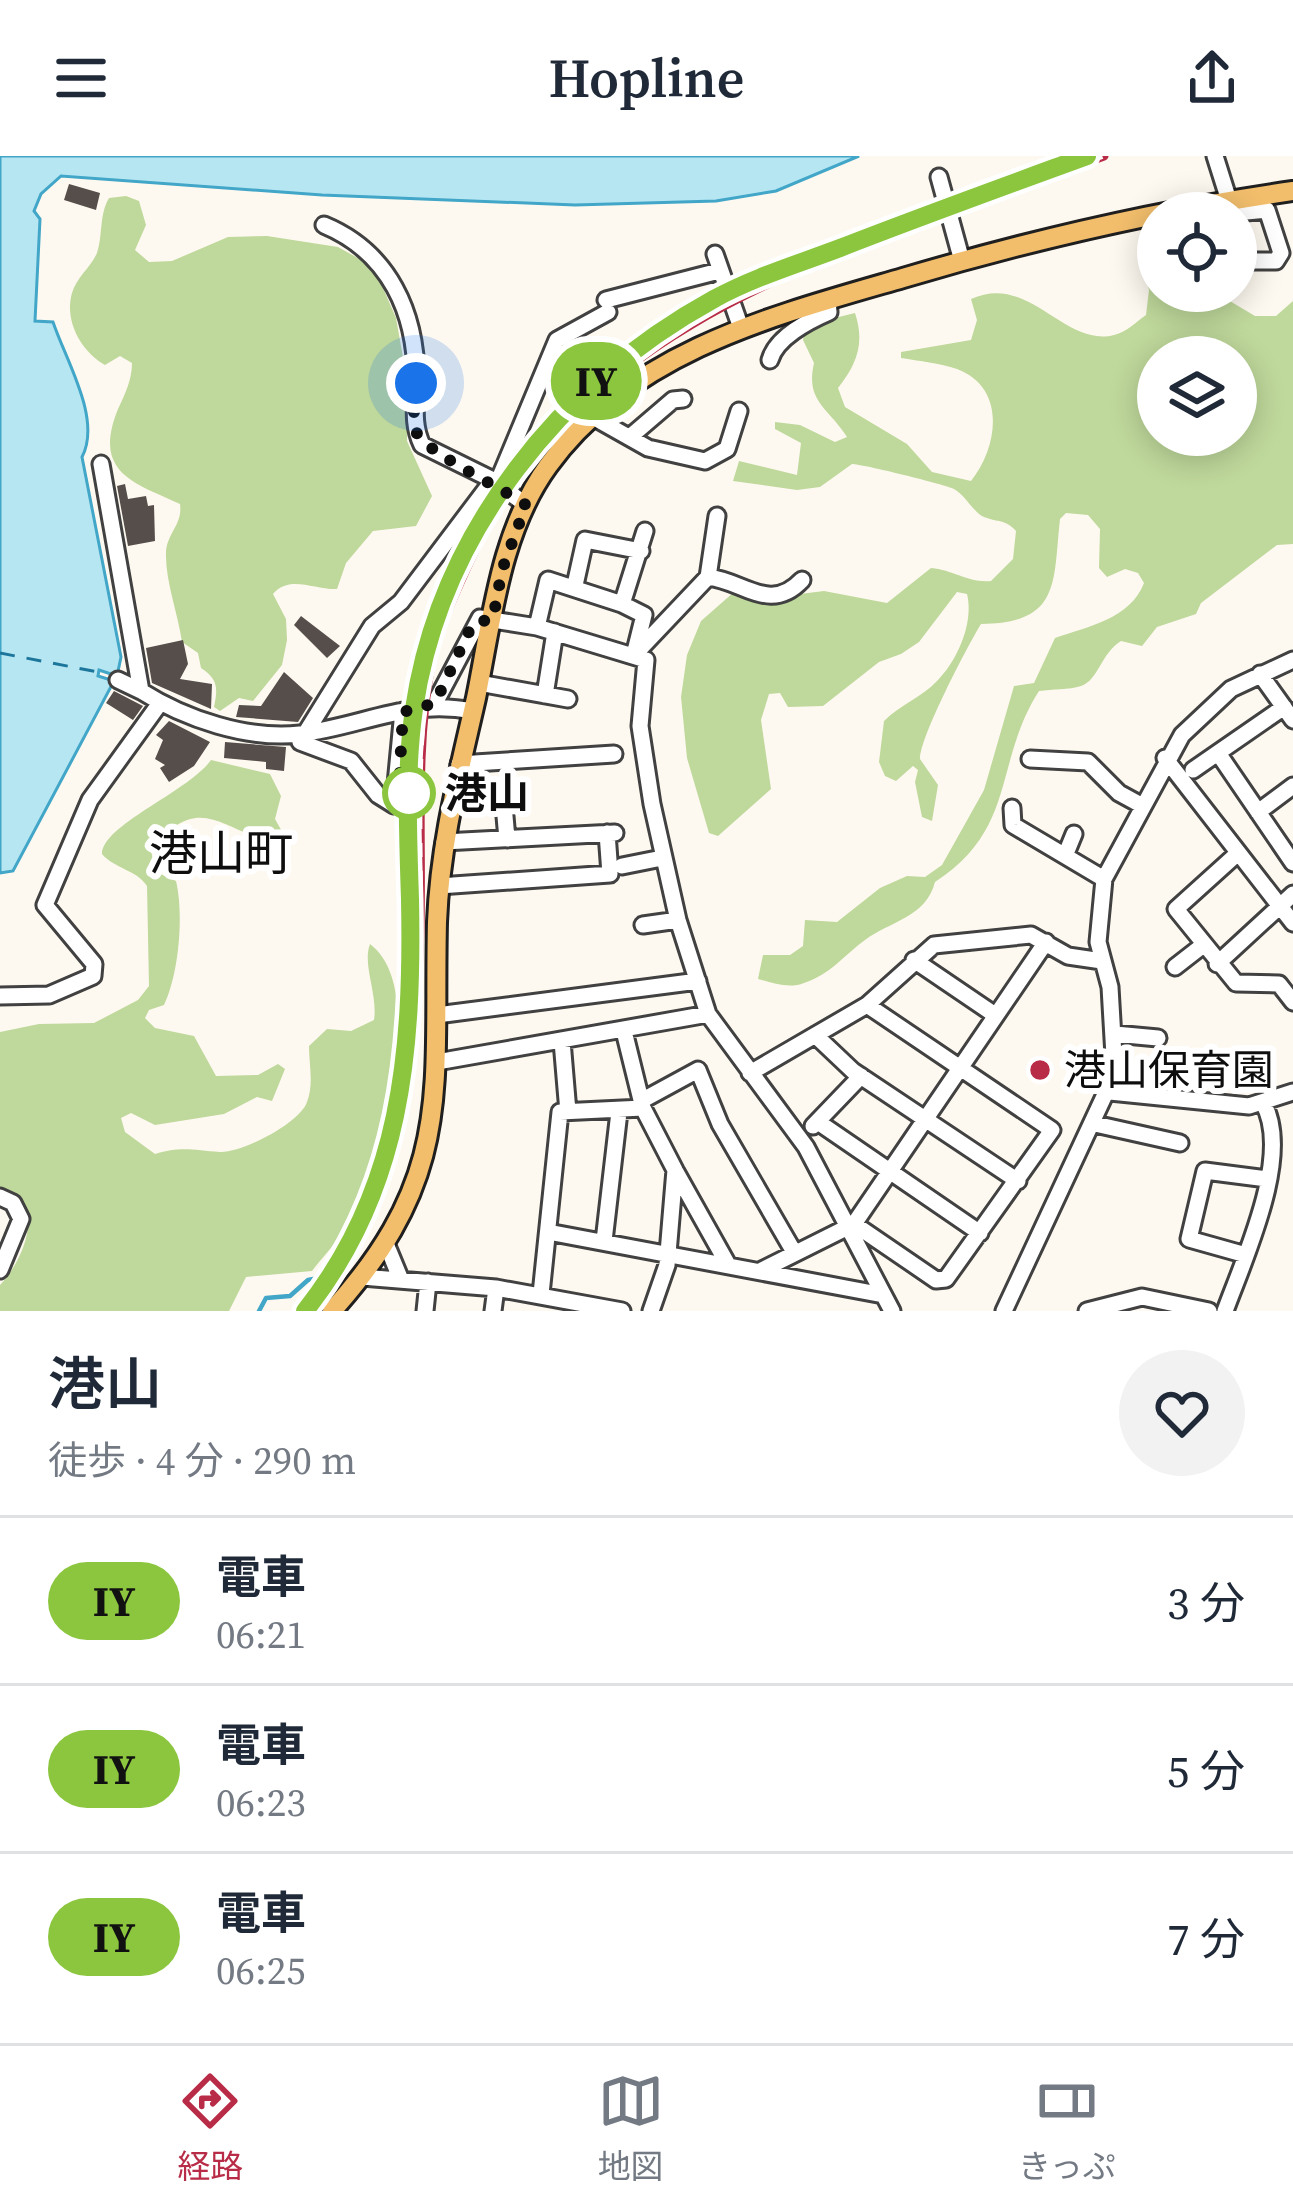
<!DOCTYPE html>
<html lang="ja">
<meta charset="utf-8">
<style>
:root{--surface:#fff;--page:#f2f2f3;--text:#1f2937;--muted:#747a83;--line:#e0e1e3;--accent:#b82c47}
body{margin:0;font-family:"Source Serif 4","Noto Sans JP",serif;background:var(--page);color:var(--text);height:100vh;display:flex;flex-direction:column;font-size:45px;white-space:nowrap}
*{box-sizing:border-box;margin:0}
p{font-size:39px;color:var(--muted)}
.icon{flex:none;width:66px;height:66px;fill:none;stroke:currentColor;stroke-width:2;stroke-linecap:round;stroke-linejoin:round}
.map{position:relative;height:1155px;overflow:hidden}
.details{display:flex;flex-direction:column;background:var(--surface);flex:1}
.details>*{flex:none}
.badge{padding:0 24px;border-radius:39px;font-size:42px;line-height:78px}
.fabs{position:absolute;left:1137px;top:36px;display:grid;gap:24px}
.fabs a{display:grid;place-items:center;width:120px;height:120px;border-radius:50%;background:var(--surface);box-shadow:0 6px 30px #0003;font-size:60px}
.you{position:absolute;width:60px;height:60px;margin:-30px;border:9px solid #fff;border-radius:50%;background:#1a73e8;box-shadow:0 0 0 18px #1a73e833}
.map>.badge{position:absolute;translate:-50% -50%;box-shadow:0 0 0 6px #fff}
.round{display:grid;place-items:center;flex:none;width:126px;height:126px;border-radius:63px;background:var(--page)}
.headline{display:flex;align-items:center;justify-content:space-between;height:204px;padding:0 48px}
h1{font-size:57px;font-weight:600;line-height:90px}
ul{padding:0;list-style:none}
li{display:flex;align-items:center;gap:36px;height:168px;padding:0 48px;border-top:3px solid var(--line)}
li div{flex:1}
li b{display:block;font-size:45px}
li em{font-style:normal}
li .badge{min-width:132px;font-weight:700;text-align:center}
header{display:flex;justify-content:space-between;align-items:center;height:156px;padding:0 48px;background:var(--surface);font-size:54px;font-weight:600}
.tabs{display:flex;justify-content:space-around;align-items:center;height:168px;border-top:3px solid var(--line);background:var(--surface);font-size:33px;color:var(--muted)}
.tabs a{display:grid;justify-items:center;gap:6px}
.tabs .active{color:var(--accent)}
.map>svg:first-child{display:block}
.forest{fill:#bfd89b;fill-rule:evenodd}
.water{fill:#b7e6f3;stroke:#41a6c7;stroke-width:3}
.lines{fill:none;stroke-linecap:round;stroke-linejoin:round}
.stream{stroke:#41a6c7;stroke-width:4.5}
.ferry{stroke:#1c769b;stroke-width:3;stroke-dasharray:15 12;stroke-linecap:butt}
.building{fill:#564e4b}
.minor-casing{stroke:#414141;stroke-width:21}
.major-casing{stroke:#1f1f1f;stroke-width:24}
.minor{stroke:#fff;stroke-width:15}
.major{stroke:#f2be6c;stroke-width:18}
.rail-casing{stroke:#b82c47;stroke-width:9}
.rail{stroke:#fff;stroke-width:4.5;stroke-dasharray:14;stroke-linecap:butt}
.line-casing{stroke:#fff;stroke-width:27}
.line{stroke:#8bc63e;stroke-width:18}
.walk{stroke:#0e0e0e;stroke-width:12;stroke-dasharray:0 21.6}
.stop-dot{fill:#fff;stroke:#8bc63e;stroke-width:6}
.poi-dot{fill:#b82c47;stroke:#fff;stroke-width:4.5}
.labels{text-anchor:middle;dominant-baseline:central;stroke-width:12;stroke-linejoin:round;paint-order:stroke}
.stop-label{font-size:42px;font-weight:bold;fill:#0e0e0e;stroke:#fff;text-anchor:start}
.poi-label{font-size:42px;fill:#0e0e0e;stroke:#fff;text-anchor:start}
.quarter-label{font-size:48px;fill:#0e0e0e;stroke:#fff}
</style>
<header><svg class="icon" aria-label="menu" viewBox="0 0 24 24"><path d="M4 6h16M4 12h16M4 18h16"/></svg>Hopline<svg class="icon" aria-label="share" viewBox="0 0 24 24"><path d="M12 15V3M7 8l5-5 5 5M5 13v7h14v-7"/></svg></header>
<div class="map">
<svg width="1293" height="1155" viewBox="0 0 1293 1155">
<rect width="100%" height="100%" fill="#fef9f0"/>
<path class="forest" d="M126,40L139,45L146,69L135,94L149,106L172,105L228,81L267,80L338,91L374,111L396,162L407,224V285L432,340L416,370L373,375L346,407L337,433C315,434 289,418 273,438L286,463L287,484L282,509L253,545L239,542L220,555L214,551C218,532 218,523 201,512L198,497L182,486C178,457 165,425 166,396C167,377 183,368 180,348C134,327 92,317 118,253C125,238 132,224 132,207L120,200L105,209C81,195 64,165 72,137C76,122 91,111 97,97C103,79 99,59 109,42Z
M1158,80V135H1213L1255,160H1276L1293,145V388L1277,389L1201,447L1196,458L1157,471L1142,490L1121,485C1101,497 1098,525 1081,530C1069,534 1052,533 1039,535C993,607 1018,672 935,726C926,761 891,765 865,784C843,800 831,818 804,827C789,833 773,827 758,823L763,799H790L803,790L805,764L837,766L880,732L907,720L925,721L942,709L984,634L1014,530L1034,527L1055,482C1089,470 1130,463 1144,427L1138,417L1125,413L1107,421L1099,412L1100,373L1088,359L1066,357L1060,363C1053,427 1061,467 981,468C967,491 920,581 920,603L938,629L932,665L922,661L915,626L918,614L913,610L896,625L885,620L879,606L884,565C900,549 922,541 937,525C958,504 974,466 967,438L957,436L919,486L901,498L879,506L823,550L788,551L780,537L769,538L761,564L771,633L718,680L709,677L687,602L681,541L687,499L701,465L734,436L776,441L824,435L887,447L931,412C954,414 968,427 991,425L1013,403L1016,375C1005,362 996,367 982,360C972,354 965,339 954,333C947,329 862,308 852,308L820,331L797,334L733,325L739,305L797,319L801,287L775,273V266L800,269L835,286L847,281C829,252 805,246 814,207L803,184L806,169L855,157C865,187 857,208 838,232L845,251L907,288L932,316L971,325C998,291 1007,232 957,213C940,207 919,205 901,202V196L971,184L977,164L971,143C1029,116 1064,192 1114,179C1125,177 1136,166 1146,159L1149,134L1139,101ZM1158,201H1236V279H1158Z
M211,604L270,618L281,640L275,663L284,679L281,686C226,682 201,628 151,695L156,716L176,725C184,758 179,818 164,849L149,854L145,862L155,872L194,880L216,920L258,919L278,908L285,913L272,945L257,941L224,958L155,969L131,957L121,962L125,976L155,998C180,990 194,994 220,996C242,997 300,967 307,946C314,928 309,909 309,890L327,873L351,875L374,864C378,838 362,809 370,788C432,835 376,1010 346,1070C338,1086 323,1100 312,1115L246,1121L229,1155H0V1129C17,1111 34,1077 26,1053L0,1037V876L39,868L94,867L138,844L149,830L147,730C137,714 115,713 102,698C102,669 188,636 211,604Z"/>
<path class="water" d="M0,0H859L776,35L716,45L575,49L322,39L61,20L41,38L34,55L40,63L35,165L53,166C66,205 102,263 82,301L121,501L117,520L99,514L98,520L114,525L13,715L0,717Z"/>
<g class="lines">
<path class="stream" d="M259,1155L266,1142L290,1140L308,1124L319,1122"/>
<path class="ferry" d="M0,497L98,516"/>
</g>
<path class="building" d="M69,28L100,37L96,54L64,44Z
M125,328L128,343L146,340L148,350L154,349L155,385L128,390L117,330Z
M301,460L340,490L327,502L294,469Z
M183,484L188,508L180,523L212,528L211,553L152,527L146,492Z
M284,516L313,542L298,566L236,561L239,549L261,550Z
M114,535L143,550L133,564L106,547Z
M169,565L210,586L194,610L169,626L160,612L165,609L155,603L163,584L156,579Z
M225,586L286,591L284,615L266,613V606L224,602Z"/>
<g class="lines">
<defs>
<path id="minor" d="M1215,0L1232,54
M939,21L962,105
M1236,57L1267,54L1281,97L1276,105H1236
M324,69C389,96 417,157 416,226C416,249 412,268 422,289L493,324L526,349
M715,98L741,172
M606,144L719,115
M770,204C776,182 808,165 829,156L828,144
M593,261L648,292L705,305L727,293L739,255
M631,280L673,244L683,243
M101,308L141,535C185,563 248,584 300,578C363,570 409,542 473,555
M497,328L557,184L608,156
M708,421L717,360
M575,429L585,384L641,395
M537,471L548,424L622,448
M635,495L644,459L622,448L645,375
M635,498L708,421C744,425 770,458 802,424
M1260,518L1293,564
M118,524L141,535
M479,527L568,543
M545,539L555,476
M435,547L480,462L537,471L646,504L640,570L652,648L678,764L708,858L806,991L892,1155
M403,555L394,649L378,639L351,605L300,586L372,470L401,446L493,324
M1218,597L1293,707
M1165,602L1293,767
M1030,603L1088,606L1119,637L1141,649
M459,608L614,598
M1193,614L1284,551
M504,649L507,683
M1012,652L1013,669L1104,723
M1258,656L1293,630
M444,686L615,677
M1238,697L1176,753L1236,827L1279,828L1293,846
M1065,700L1074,678
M622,710L662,702
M439,730L610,718L607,677
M643,769L678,764
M914,804L995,859
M1217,808L1293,738
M1175,811L1202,790
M0,840L49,839L93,820L94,808L45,749L90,644L160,547
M437,859L698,825
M624,875L643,952L675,1014L667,1109L651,1155
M1115,878L1158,882
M815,879L853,915L1018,1025
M562,885L568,956
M437,906L708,858
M750,917L867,849L934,789L1031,779L1068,800L1102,805
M1110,936L1249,950L1293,936
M641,945L698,914L720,968L794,1096
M818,966L980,1077
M1095,968L1180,987
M813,970L861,920
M676,1016L727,1107
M0,1041L13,1047L21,1063L0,1114
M854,1068L936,1124L946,1123L1052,974L867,849
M548,1076L878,1138
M604,1085L619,956
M387,1090L401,1124
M1246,1099L1189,1083L1205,1015L1267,1023
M762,1114L854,1068L1046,786
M362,1121L496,1132L622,1155
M541,1138L560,956L643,952
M425,1155L428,1126
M493,1155L496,1132
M1004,1155L1115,917L1110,831L1098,786L1104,723L1182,579L1231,533L1293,504
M1087,1155L1142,1141L1209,1155
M1225,1155C1244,1103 1293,998 1263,947"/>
<path id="major" d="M332,1155C455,1018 433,936 437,766C440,688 459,617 476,542C492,464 500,376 548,310C631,195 775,159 903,122C1031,84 1160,54 1293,35"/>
</defs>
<use href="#minor" class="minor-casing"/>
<use href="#major" class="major-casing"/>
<use href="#minor" class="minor"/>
<use href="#major" class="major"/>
<defs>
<path id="rail" d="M314,1155C398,1049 413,930 419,798C424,704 413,601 431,509C438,473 454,440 469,407C582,153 867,89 1104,0"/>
</defs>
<use href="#rail" class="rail-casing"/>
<use href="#rail" class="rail"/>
</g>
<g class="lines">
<defs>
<path id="line" d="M305,1155C402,1033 413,894 410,743C408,681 405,615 414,553C440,376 561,227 714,143C754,121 798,108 840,92C922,60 1005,30 1087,0"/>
</defs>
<use href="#line" class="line-casing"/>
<use href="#line" class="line"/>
<path class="walk" d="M409,637L398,646L403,556L435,547L473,467L493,463L502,414L526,349C504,333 421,294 416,275C412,260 415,242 416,227"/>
</g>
<circle class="stop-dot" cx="409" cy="637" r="24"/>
<circle class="poi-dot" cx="1040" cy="914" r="12"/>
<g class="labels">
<g class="stop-label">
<text x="445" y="637">港山</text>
</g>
<g class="poi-label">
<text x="1064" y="914">港山保育園</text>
</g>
<g class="quarter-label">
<text x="221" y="697">港山町</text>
</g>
</g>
</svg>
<div class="fabs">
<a><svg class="icon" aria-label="locate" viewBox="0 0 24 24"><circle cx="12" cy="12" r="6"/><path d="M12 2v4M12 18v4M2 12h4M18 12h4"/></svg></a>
<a><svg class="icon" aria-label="layers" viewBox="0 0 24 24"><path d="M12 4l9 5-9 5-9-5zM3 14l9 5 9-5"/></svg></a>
</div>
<div class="you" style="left:416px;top:227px"></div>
<b class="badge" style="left:596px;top:225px;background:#8bc63e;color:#111">IY</b>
</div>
<section class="details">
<div class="headline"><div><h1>港山</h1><p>徒歩 · 4 分 · 290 m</p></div><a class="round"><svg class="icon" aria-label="heart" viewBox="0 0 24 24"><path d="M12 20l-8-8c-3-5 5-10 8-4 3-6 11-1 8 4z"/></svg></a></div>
<ul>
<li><span class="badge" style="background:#8bc63e;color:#111">IY</span><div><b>電車</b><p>06:21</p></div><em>3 分</em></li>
<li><span class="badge" style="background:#8bc63e;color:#111">IY</span><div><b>電車</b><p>06:23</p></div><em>5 分</em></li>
<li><span class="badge" style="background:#8bc63e;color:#111">IY</span><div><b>電車</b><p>06:25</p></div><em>7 分</em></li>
</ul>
</section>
<nav class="tabs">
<a class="active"><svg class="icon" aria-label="directions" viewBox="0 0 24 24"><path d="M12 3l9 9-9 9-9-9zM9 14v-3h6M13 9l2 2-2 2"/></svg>経路</a>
<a><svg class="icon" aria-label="map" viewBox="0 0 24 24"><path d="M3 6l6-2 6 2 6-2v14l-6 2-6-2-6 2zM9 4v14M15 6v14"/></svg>地図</a>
<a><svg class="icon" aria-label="tickets" viewBox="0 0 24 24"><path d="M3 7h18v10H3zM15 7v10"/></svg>きっぷ</a>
</nav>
